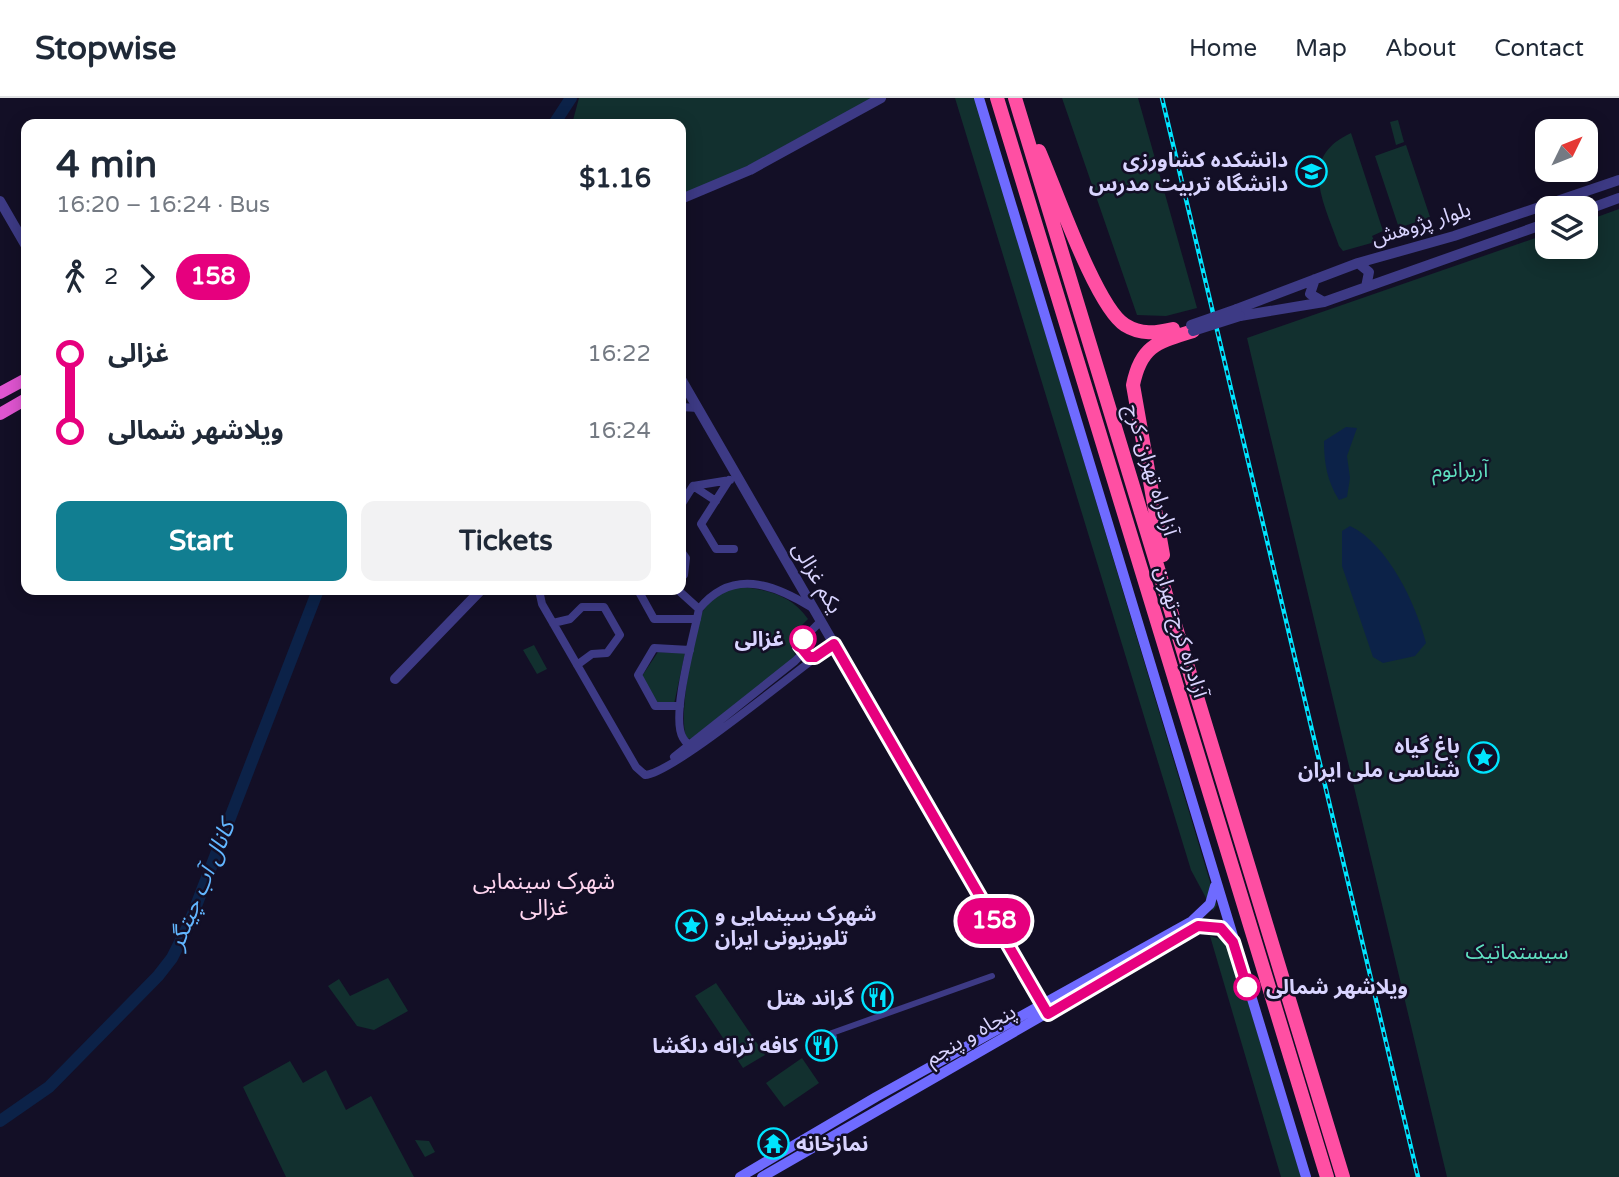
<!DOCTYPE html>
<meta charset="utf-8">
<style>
:root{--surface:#fff;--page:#f2f2f3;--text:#1f2937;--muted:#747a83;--line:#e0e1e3;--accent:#117e91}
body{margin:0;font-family:"Varela Round","Noto Sans Arabic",sans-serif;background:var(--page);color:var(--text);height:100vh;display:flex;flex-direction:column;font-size:26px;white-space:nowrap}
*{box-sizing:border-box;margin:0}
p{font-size:23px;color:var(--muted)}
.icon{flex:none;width:38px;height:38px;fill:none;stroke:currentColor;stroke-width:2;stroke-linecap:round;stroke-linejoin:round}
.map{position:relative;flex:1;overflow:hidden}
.panel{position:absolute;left:21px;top:21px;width:665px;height:476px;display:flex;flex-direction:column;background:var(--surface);border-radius:14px;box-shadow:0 4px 18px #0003}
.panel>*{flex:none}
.badge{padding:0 14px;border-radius:23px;font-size:24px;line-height:46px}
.needle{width:46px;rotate:47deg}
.controls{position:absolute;left:1535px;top:21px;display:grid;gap:14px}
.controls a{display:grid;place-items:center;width:63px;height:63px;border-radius:14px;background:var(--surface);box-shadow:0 4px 18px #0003;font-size:35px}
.map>.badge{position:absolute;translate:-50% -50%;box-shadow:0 0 0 4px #fff}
.legs{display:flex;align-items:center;gap:10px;height:77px;padding:0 35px;font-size:23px}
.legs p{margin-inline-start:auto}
.summary{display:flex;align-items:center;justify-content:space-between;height:119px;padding:0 35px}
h1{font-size:38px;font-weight:700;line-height:52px}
.action{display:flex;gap:14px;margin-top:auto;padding:14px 35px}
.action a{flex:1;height:80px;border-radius:14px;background:var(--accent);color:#fff;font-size:28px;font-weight:700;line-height:80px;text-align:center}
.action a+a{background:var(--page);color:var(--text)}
ul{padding:0 35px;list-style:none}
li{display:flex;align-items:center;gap:24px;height:77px;font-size:26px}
li i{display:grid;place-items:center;width:10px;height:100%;margin:0 9px;background:currentColor}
li i::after{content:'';width:18px;height:18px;margin:-9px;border:5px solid;border-radius:50%;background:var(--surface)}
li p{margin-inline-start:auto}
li:first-child i{background:linear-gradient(#0000 50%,currentColor 0)}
li:last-child i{background:linear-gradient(currentColor 50%,#0000 0)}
header{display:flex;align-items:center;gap:42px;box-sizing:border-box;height:98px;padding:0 35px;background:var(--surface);border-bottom:2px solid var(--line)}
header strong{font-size:33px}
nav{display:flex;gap:38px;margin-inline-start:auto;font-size:24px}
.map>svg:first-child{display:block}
.green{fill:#12302f}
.water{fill:#0c2248}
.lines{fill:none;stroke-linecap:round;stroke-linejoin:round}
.river{stroke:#0c2248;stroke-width:12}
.pedestrian{stroke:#3d3a85;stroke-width:6}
.minor{stroke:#3d3a85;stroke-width:8}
.tertiary{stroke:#3d3a85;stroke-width:10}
.secondary{stroke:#6f6bff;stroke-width:10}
.trunk{stroke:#e055d1;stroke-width:12}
.motorway{stroke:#ff4fa3;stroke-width:14}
.rail-casing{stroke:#00e5ff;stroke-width:4.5}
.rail{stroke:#130f26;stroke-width:2;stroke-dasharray:5;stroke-linecap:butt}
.tertiary-bridge{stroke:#3d3a85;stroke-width:10}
.line-1-casing{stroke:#fff;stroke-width:16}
.line-1{stroke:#e6007e;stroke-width:10}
.stop-1-dot{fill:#fff;stroke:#e6007e;stroke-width:3.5}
.labels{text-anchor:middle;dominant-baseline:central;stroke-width:5;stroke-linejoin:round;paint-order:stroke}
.poi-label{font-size:21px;font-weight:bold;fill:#d9d4ff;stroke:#130f26;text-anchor:end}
.street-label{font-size:21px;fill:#d9d4ff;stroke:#130f26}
.park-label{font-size:21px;fill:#5fe0c0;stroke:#130f26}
.stop-label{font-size:21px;font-weight:bold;fill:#d9d4ff;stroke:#130f26;text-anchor:end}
.neighbourhood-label{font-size:23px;fill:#ffd6f0;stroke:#130f26}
.water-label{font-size:23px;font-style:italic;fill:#62b6ff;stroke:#130f26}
</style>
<header>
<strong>Stopwise</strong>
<nav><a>Home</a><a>Map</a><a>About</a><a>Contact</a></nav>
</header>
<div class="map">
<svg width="1619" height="1079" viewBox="0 0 1619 1079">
<rect width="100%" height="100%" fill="#130f26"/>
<path class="green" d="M579,0H873L744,70L681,98V26H572Z
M955,0H975L1217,807L1213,813L1191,772Z
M1062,0H1138L1197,210L1166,218L1137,217Z
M1398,22L1404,44L1396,47L1390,24Z
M1351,35L1383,133L1372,138L1375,144L1343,153L1339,148C1324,104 1297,60 1351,35Z
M1406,47L1430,119L1399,130L1375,58Z
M1619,111V1079H1447L1247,240L1547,136V149H1586V123Z
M743,489C769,492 792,498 808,521L793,536L795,559L691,641L687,640C677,625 694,530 703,513C708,504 719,496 727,490Z
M534,547L547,571L537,576L523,552Z
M658,554L685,555L674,606L656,604L642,578Z
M1210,838L1227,843L1231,848L1301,1079H1281Z
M388,880L408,913L374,932L357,928L328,888L339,881L350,898Z
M716,885L765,957L743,970L695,898Z
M802,960L819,985L784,1009L766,985Z
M290,963L303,985L326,972L346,1012L371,998L414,1079H286L243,989Z
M415,1042L429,1043L435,1054L425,1059Z"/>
<path class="water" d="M1346,329L1357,330L1347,358L1350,380L1347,399L1339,402C1327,383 1324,365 1324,343Z
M1350,428C1388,446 1416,506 1426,545L1415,558L1383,565L1373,559L1342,468V433Z"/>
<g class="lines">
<path class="river" d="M554,26L571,0
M0,1023L49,989L158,878L172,860L189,826L318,492"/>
<path class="pedestrian" d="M834,939L832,935L992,878
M809,943L813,951"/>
<path class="minor" d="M681,309L698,310
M729,382L701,426L716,451H734
M693,388L716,403
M681,407L693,388L730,382
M681,453L686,460L684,477L681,480
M539,492L542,506L636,669L645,677C673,676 801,568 834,546
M638,492L654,521H697
M678,492L699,511
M553,525L570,521L582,509H604L620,537L607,555L592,556L577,567
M680,608H655L638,577L654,550L690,552
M696,649C691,647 686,646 683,640C670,620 694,537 699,511C732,470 773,486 811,509
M674,659L795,563L800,558L803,541L820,524"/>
<path class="tertiary" d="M681,101L750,72L881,0
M0,103L26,148
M1586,112L1619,100
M1358,165L1369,174L1366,189
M1315,181L1310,196L1324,204
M1237,211L1358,165L1454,138L1619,82
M1240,218L1324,204L1547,125
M681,281L1046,913
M395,581L481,492"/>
<path class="secondary" d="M979,0L1306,1079
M740,1079L876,999L1192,823L1210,806L1215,788
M762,1079L1198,828L1221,829L1229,839"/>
<path class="trunk" d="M0,295L26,281
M0,316L26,301"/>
<path class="motorway" d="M997,0L1327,1079
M1015,0L1343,1079
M1039,53C1055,89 1096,209 1125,227C1141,237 1156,235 1173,231
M1163,457L1133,287C1141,247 1158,244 1193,233"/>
<defs>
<path id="rail" d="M1162,0L1418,1079"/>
</defs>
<use href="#rail" class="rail-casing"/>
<use href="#rail" class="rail"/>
<path class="tertiary-bridge" d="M1191,227L1237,211
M1193,233L1240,218"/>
</g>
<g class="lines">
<defs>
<path id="line-1" d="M803,541L800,548L809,559H815L834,546L1048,916L1198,828L1221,830L1233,844L1247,889"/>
</defs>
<use href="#line-1" class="line-1-casing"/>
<use href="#line-1" class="line-1"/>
</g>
<defs>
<symbol id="university-ring" viewBox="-11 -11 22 22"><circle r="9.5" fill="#130f26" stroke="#00e5ff" stroke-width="1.5"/><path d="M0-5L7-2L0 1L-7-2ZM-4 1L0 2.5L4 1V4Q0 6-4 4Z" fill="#00e5ff"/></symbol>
<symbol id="sight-ring" viewBox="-11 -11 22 22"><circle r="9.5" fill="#130f26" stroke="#00e5ff" stroke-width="1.5"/><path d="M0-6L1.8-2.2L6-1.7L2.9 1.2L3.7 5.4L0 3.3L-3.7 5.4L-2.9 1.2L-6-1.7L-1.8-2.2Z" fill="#00e5ff"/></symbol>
<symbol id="restaurant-ring" viewBox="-11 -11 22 22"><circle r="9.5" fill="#130f26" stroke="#00e5ff" stroke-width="1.5"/><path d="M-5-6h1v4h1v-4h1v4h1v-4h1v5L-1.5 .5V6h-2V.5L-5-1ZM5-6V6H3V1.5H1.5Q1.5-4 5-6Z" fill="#00e5ff"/></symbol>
<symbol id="temple-ring" viewBox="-11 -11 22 22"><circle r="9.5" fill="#130f26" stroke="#00e5ff" stroke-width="1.5"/><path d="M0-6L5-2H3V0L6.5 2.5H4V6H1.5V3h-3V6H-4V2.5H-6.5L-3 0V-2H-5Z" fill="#00e5ff"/></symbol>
</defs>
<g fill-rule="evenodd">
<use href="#university-ring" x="1294" y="56" width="35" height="35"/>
<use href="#sight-ring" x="1466" y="642" width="35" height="35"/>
<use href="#sight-ring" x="674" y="810" width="35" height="35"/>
<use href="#restaurant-ring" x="860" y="882" width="35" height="35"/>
<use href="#restaurant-ring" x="804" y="930" width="35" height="35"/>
<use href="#temple-ring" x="756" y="1028" width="35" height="35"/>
</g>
<g class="stop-1-dot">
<circle cx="803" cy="541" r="12"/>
<circle cx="1247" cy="889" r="12"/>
</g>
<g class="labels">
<g class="poi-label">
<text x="1288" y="62">دانشکده کشاورزی<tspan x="1288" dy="24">دانشگاه تربیت مدرس</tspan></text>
<text x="1460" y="648">باغ گیاه‌<tspan x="1460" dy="24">شناسی ملی ایران</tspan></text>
<text x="715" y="816" text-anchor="start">شهرک سینمایی و<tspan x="715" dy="24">تلویزیونی ایران</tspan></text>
<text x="854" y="900">گراند هتل</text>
<text x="798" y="948">کافه ترانه دلگشا</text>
<text x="796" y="1046" text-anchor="start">نمازخانه</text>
</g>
<g class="street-label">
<text transform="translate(1421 126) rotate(-17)">بلوار پژوهش</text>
<text transform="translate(1151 372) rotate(73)">آزادراه تهران-کرج</text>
<text transform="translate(817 480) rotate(60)">یکم غزالی</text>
<text transform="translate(1181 534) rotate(73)">آزادراه کرج-تهران</text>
<text transform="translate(971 937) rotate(-30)">پنجاه و پنجم</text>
</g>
<g class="park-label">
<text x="1460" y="372">آربرانوم</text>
<text x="1517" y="854">سیستماتیک</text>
</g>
<g class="stop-label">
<text x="784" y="541">غزالی</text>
<text x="1266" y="889" text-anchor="start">ویلاشهر شمالی</text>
</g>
<g class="neighbourhood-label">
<text x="544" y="784">شهرک سینمایی<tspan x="544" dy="26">غزالی</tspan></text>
</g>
<g class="water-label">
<text transform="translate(202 787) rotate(-67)">کانال آب چیتگر</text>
</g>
</g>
</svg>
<div class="controls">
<a><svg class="needle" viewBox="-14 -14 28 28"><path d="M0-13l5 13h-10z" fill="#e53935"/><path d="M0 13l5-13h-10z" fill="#747a83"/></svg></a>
<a><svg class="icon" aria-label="layers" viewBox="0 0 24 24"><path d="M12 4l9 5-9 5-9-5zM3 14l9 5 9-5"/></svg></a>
</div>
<b class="badge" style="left:994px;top:823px;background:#e6007e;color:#fff">158</b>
<section class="panel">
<div class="summary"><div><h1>4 min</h1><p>16:20 – 16:24 · Bus</p></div><b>$1.16</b></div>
<div class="legs"><svg class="icon" aria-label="walk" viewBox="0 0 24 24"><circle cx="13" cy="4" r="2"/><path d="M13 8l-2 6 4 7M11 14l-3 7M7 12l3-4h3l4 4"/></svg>2<svg class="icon" aria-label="forward" viewBox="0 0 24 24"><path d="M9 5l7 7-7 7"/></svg><b class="badge" style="background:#e6007e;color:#fff">158</b></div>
<ul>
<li><i style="color:#e6007e"></i><b>غزالی</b><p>16:22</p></li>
<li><i style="color:#e6007e"></i><b>ویلاشهر شمالی</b><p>16:24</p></li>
</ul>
<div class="action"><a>Start</a><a>Tickets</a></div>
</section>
</div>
